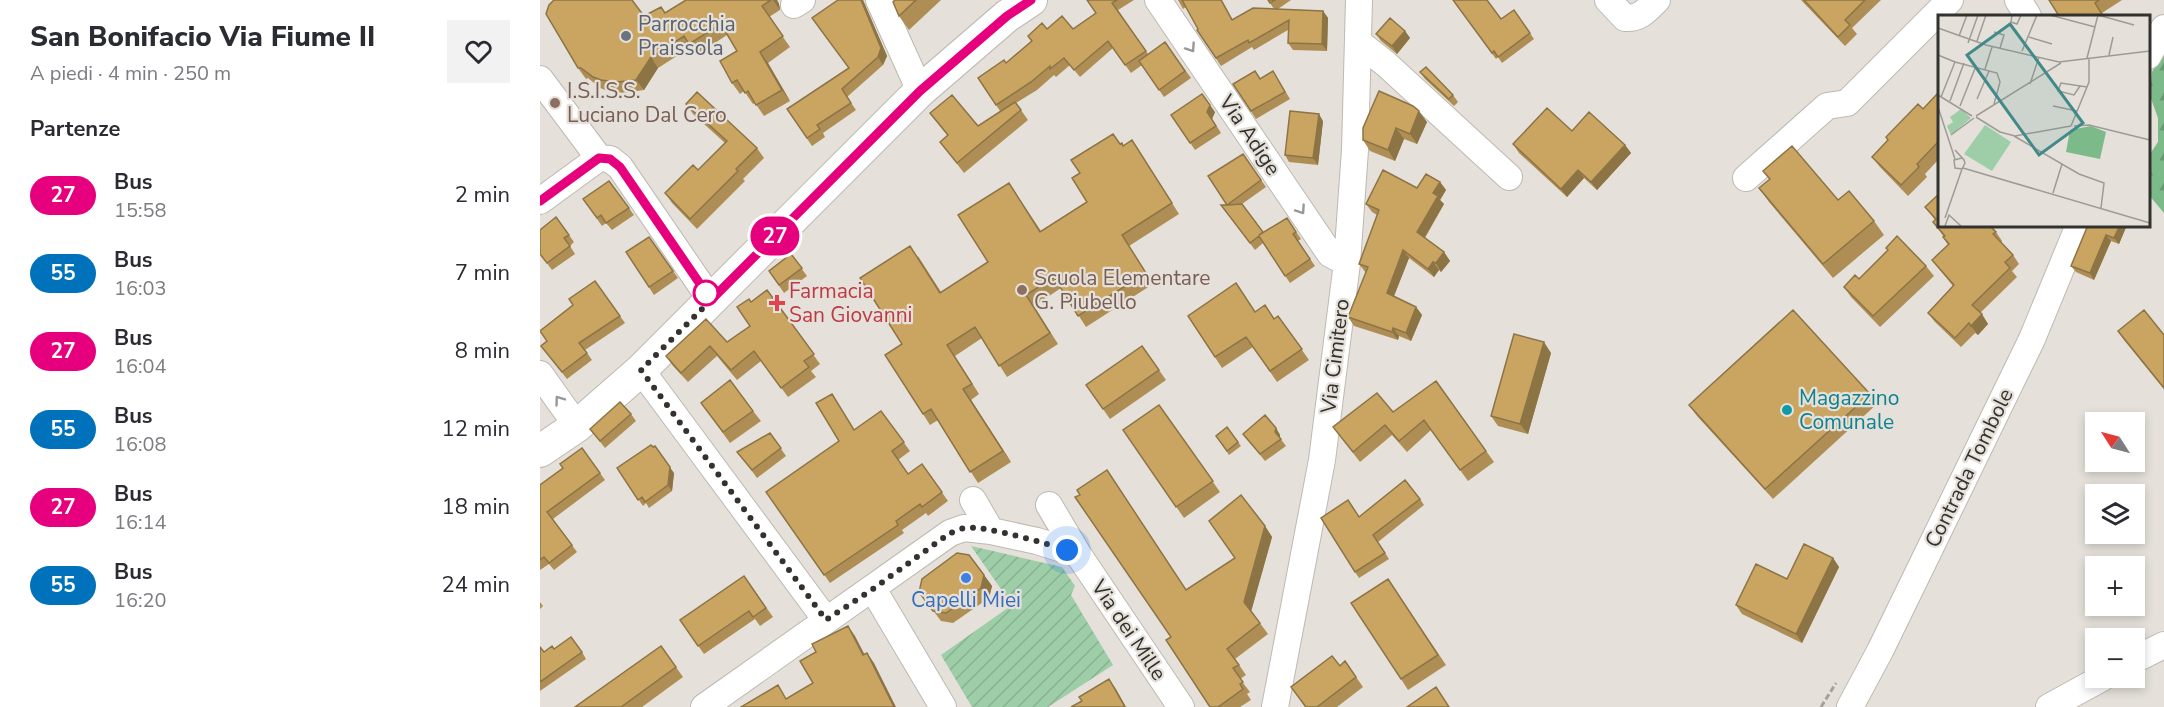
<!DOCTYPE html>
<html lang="it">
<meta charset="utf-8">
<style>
:root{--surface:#fff;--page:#f2f2f3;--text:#2b2b33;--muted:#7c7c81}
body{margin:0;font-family:"Nunito Sans",sans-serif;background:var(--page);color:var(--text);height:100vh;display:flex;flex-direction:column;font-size:22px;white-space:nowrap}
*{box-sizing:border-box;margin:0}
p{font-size:20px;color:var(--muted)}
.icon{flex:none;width:33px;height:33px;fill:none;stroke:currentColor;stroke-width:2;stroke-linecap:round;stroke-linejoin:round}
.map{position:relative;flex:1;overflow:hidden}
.panel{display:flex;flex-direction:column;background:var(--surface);width:540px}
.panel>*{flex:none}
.badge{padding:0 12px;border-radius:20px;font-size:21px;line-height:39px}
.needle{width:39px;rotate:306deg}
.controls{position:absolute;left:1545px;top:412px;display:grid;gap:12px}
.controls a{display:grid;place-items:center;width:60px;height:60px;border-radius:0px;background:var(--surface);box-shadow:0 3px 9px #0003;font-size:30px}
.you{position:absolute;width:30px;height:30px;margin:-15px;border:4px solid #fff;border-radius:50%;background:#1a73e8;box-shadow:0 0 0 9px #1a73e833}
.map>.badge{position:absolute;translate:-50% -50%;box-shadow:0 0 0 3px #fff}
h2{padding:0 30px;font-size:22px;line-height:54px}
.round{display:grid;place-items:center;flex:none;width:63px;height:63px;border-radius:0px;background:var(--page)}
.overview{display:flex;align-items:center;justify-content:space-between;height:102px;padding:0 30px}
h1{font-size:28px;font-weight:800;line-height:45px}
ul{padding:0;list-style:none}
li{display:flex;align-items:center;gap:18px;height:78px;padding:0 30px}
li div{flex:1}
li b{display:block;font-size:22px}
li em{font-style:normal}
li .badge{min-width:66px;font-weight:700;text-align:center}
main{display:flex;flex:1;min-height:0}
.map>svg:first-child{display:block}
.forest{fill:url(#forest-firs)}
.garden{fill:url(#garden-furrows)}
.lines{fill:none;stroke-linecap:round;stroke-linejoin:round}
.minor-casing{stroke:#bdb9b2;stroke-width:28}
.major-casing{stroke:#bdb9b2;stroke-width:34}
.path{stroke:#a4a19c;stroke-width:3;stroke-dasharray:6 3;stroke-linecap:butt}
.minor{stroke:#fff;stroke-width:26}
.major{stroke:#fff;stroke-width:32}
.wall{fill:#ae8e54}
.shaded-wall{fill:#8d7445}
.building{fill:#caa562;stroke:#8d7445;stroke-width:1.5}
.oneway{stroke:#999897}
.line-casing{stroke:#fff;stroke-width:14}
.line{stroke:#e6007e;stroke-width:9}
.walk{stroke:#33322f;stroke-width:6;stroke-dasharray:0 10.8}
.worship-dot{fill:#6b7280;stroke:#e5e1da;stroke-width:2}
.education-dot{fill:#8d6e63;stroke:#e5e1da;stroke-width:2}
.stop-dot{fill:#fff;stroke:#e6007e;stroke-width:3}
.health-dot{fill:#e0444e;stroke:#e5e1da;stroke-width:2}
.culture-dot{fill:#0f9aa8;stroke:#e5e1da;stroke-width:2}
.shop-dot{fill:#3f7fe0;stroke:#e5e1da;stroke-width:2}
.labels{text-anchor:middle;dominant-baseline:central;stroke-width:4.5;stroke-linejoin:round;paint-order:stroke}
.worship-label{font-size:21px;fill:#5b616d;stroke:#e5e1da;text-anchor:start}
.education-label{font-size:21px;fill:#785e54;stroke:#e5e1da;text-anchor:start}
.street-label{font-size:21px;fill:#33322f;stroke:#e5e1da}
.health-label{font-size:21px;fill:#be3a42;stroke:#e5e1da;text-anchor:start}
.culture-label{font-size:21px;fill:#0d838f;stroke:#e5e1da;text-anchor:start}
.shop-label{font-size:21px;fill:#366cbe;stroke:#e5e1da}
.inset-road{fill:none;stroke:#9e9b96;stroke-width:1.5}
.view{fill:#428a89;fill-opacity:0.15;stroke:#428a89;stroke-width:3}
.inset-edge{fill:none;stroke:#33322f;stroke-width:3}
</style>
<main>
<section class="panel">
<div class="overview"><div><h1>San Bonifacio Via Fiume II</h1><p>A piedi · 4 min · 250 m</p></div><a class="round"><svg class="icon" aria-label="heart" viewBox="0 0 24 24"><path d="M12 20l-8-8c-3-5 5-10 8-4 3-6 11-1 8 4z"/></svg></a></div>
<h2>Partenze</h2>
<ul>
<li><span class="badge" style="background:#e6007e;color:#fff">27</span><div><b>Bus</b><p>15:58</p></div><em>2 min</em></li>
<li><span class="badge" style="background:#0072bc;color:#fff">55</span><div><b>Bus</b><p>16:03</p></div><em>7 min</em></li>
<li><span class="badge" style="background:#e6007e;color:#fff">27</span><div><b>Bus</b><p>16:04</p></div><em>8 min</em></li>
<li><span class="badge" style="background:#0072bc;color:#fff">55</span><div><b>Bus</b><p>16:08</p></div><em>12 min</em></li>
<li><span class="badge" style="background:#e6007e;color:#fff">27</span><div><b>Bus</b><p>16:14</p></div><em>18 min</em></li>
<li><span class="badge" style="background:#0072bc;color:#fff">55</span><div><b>Bus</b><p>16:20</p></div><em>24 min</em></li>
</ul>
</section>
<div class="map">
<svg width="1624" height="707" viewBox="0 0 1624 707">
<defs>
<pattern id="forest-firs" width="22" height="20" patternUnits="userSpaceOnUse" patternTransform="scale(1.5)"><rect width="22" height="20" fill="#7cbb89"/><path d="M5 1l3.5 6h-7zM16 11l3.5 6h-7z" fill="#669970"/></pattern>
<pattern id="garden-furrows" width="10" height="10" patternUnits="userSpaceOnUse" patternTransform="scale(1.5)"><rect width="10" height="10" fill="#9dcea7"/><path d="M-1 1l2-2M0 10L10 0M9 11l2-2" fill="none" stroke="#88b190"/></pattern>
</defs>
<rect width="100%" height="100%" fill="#e5e1da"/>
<path class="forest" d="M1624,49V213L1608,194V157L1618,142V118L1610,96L1612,72Z"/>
<path class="garden" d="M431,546L522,567L535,586L531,595L573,665L508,707H432L401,655L472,605Z"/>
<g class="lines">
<defs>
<path id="minor" d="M339,0L380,91
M618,0L790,254L807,263
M1068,0L1085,18C1100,19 1107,10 1117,0
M1478,0L1488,16
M254,5L262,0
M818,42L846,64L969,177
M1608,56L1624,28
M0,79L59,158
M1206,178L1287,106L1307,103L1410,0
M0,201L59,158L70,159L80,167L171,300
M101,370L286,620
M0,374L37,426
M433,500L451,531
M509,505L538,554
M333,589L403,707
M1594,660L1624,645
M164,707L410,533L424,528L451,531L497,541L538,554L641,707
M735,707L782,460L807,263L815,150L819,0
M1310,707L1340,651L1492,339L1539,225
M1509,707L1562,678"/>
<path id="major" d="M0,451L37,426L101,370L380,91L467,16L491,0"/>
</defs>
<use href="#minor" class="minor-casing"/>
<use href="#major" class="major-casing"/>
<path class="path" d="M1281,707L1296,683"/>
<use href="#minor" class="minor"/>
<use href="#major" class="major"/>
</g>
<path class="wall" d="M146,0H237L239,4L240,10L229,17L250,47L228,63L250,101L224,116L215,103L213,104L204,91L200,94L192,83L197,51L187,35L157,55L151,47L118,68L104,90L84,93L68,91L60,88L48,78L46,79L38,68L104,16L125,13Z
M298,0H323L347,56L343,65L307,97L316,110L283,133L285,137L272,146L247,109L308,68Z
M355,0H401L369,30L359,16Z
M547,0H594L578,10L608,54L625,42L651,78L624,97L602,65L591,73L573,48L540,77L530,65L516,77L514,75L497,90L476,103L488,120L424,173L400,142L408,136L390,113L438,126L460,111L438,78L466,63L491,41L488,36L533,29L556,13Z
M638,0H682L693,20L734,9L728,0H751L738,9L783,11L788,18L787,51L753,50L748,43V30L714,50L712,47L681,66L657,30L658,29L646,7L643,9Z
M913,0L961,19L974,10L994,39L962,63L958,57L956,59Z
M1261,0H1341L1312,28L1317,34L1305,46Z
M1509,0H1582L1562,13L1564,16H1519Z
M865,31L870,38L857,54L841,41L836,34Z
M880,72L913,95L918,102L914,106L885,79Z
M721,79H738L750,99L716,119L693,84Z
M1399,92V159L1385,174L1387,177L1368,196L1340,167L1332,157L1348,141L1346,137L1383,109Z
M146,104L217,148L224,158L203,179L205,181L157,229L132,203L125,193L158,170L185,143L153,114Z
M675,112L672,119L681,133L655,150L631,115Z
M783,121L778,165L749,162L745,155Z
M887,122L877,144L864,139L855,161L830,151L823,140V128Z
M1032,131L1085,145L1091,153L1057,190L1044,178L1027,197L979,153L973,144Z
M580,144L599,151L639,214L589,246L613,284L546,327L521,288L494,306L518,344L467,377L442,338L415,356L439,394L431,400L471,462L438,483L398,420L390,425L383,414L362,344L378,256L401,292L448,262L469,183L501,231L547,202Z
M703,154L726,187L702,204L724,233L747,218L761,239L758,241L775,266L750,283L723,243L715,250L681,205H687Z
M1223,171L1298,200L1334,221L1344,235L1293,278L1229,202L1219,188L1230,180Z
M69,181L94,215L72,230L66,223L62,226L43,199Z
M900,182L906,190L900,200L904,204L885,238L904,252L910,261L901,272L899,270L894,277L869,258L854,296L876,307L882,315L871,341L859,336L858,340L814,326L808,317L826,273L819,264L837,215L832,212L826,204Z
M1385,207L1456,232L1462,241L1461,243L1473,255L1479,264L1472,271L1477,277L1440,313L1448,324L1438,335L1435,333L1421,347L1395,322L1388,313L1413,286L1399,269L1392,260L1408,245L1403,237H1404L1393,222L1395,220Z
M16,217L34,242L30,246L35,254L12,270L0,254Z
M1548,225H1587L1579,244L1571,241L1554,280L1536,272L1531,266Z
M109,237L138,278L114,295L86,252Z
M251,254L267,276L244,293L229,271Z
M1386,266L1394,276L1340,327L1311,297L1304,287L1319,279Z
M55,281L85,323L45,350L52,360L27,379L1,346L7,341L33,305Z
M227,290L280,364L271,371L276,377L248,397L221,361L197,380L177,356L148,382L133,366L126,356L187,342L210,326L211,302Z
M716,312L734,319L738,316L769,360L737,382L713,347L682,368L648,316Z
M1578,331L1624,335V389L1584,340Z
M602,346L626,380L570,419L546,385Z
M1011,353L988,434L958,426L951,416Z
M896,381L954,462L928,481L891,430L867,452L852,435L820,462L793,427L853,412Z
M292,394L314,430L341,411L370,451L358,460L368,474L382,464L408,501L388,516L386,513L362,530L364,533L290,583L226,492L299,441Z
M1330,394L1337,404L1233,499L1157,416L1149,405Z
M161,403L213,411L221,421L190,443Z
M619,405L680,492L644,518L583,430Z
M91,414L96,421L65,448L50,429Z
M687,427L701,446L689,455L676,436Z
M736,428L740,435V438L746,446L725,461L703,434Z
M230,433L246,456L217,478L203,459Z
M42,448L65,480L13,519L37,552L14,570L9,564L0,570V485L23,468Z
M77,468L134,473L132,491L109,508L106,503L103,506Z
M880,499L884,505L838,542L849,559L819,578L815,572L819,517Z
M725,526L732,537L711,611L728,634L695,659L706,675L700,679L710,692L707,694L711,700L700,707H670L631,637L647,589L695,558Z
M1293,558L1299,567L1262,643L1202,614L1196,605L1247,579Z
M444,575L452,586L449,598L413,623L401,621L379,592Z
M204,576L233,617L220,626L215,619L164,654L140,620Z
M848,579L906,665L868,690L861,679Z
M0,602L3,606L0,609Z
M121,646L143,677L102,707H35Z
M0,647L4,652L14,649L42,652L46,659L0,691Z
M805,661L823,687L797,707H765L751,687L800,666Z"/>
<path class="shaded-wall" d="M233,0H237L239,4L240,10Z
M321,0H323L347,56L343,65L338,57Z
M783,11L788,18L787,51L782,44Z
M865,31L870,38L857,54L852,46Z
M220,52L228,63L250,101L242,90Z
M111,57L118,68L104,90L96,80Z
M670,105L675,112L672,119L681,133L667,112Z
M879,111L887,122L877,144L870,134Z
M779,114L783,121L778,165L773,158Z
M856,128L864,139L855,161L848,150Z
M1085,145L1091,153L1057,190L1051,182Z
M1038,170L1044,178L1027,197L1021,189Z
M900,182L906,190L900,200L904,204L883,240L877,232L893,193Z
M1580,225H1587L1579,244L1574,238Z
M1566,235L1571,241L1554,280L1550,273Z
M863,250L869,258L852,301L847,293Z
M904,252L910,261L901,272L896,263Z
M893,262L899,270L894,277L888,269Z
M876,307L882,315L871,341L866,333Z
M1442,314L1448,324L1438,335L1431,326Z
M853,328L859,336L858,340L852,332Z
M1004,342L1011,353L988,434L980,424Z
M423,389L431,400L471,462L463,451Z
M736,428L740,435V438L735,432Z
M115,446L134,473L132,491L128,485Z
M725,526L732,537L711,612L704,602Z
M1293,558L1299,567L1262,643L1256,634Z
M444,575L452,586L449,598L441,588Z
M308,626L315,636L330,665L323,655Z
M327,653L334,663L356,707H354Z
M569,679L576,689L586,707H585Z"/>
<path class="building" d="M14,0H92L104,16L121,7L125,13L146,0H231L222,6L243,36L220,52L242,90L216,105L208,91L205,93L197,80L192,83L180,61L197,51L181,24L149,44L144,36L111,57L96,80L77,82L61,80L53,77L41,68H38L6,14L9,5Z
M298,0H321L341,48L338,57L302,89L311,103L277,125L280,129L267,138L247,109L309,68L272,18Z
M355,0H376L359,16L353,2Z
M547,0H577L572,3L606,51L585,65L568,41L534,70L524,58L510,69V66L491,82L456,105L438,78L464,60L466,63L492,41L488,36L502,23L507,29L522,16L533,29L556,13Z
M642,0H681L692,20L713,8L783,11L782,44L748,43L749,20L709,43L708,40L676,58L657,30L658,29Z
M728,0H735L730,3Z
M913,0H947L961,19L974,10L990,33L958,57L954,51L952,53Z
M1264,0H1325L1305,20L1310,25L1298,37Z
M1509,0H1559L1555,3L1563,16H1519Z
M850,18L865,31L852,46L836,34Z
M625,42L645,71L619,90L599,61Z
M886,67L913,95L909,99L880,72Z
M715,71L720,79L733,71L745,92L711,111L693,84Z
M839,91L873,106L879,111L870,134L856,128L848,150L823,140V128Z
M157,92L217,148L196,169L198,171L150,219L125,193L153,165L158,170L187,141L146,104Z
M1399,92V141L1377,164L1379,167L1361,185L1332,157L1348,140L1346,137L1378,104L1383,109Z
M662,94L670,105L667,112L676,126L650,143L631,115Z
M412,95L438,126L475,102L481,110L417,163L400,142L408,135L390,113Z
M1007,108L1032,131L1049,112L1085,145L1051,182L1038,170L1021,189L973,144Z
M750,111L779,114L773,158L745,155Z
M573,134L580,144L582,143L583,146L592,140L632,203L582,235L606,273L538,316L514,277L486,295L510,333L459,366L435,327L407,345L432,384L423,389L463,451L430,472L391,409L383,414L345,355L362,344L320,278L370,246L400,293L448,262L418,215L469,183L500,232L547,202L532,178L540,173L531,160Z
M1252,146L1298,200L1309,191L1334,221L1283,264L1219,188L1230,179L1223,171Z
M703,154L721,180L687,205L702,204L723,232L719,235L747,218L756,232L753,234L770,259L745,276L719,236L710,243L681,205H687L668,176Z
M843,170L877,188L886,174L900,182L893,193L898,196L877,232L904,252L896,263L893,262L888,269L863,250L847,293L876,307L866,333L853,328L852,332L808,317L828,267L819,264L839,210L826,204Z
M69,181L89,208L66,223L61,215L57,218L43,199Z
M1399,194V225H1449L1456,232L1453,234L1473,255L1465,262L1470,268L1432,305L1442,314L1431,326L1429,323L1415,338L1388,313L1414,285L1392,260L1409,244L1403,237L1405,236L1393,222L1396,219L1385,207Z
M16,217L29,235L24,238L30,246L7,263L0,254V230Z
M1548,225H1580L1574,238L1566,235L1550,273L1531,266Z
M1357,236L1386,266L1333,316L1304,287L1315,275L1319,279L1348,250L1346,248Z
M109,237L133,271L109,287L86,252Z
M251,254L262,268L239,285L229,271Z
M55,281L80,316L39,343L47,353L22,372L1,346L7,341L0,331L33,305L29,299Z
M696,283L715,312L725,305L734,319L738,316L762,349L730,371L706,337L675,357L648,316Z
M227,290L274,354L264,361L269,367L241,388L214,351L191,370L170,346L141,373L126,356L166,319L187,342L210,326L197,307L209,299L211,302Z
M1253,310L1330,394L1225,489L1149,405Z
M1604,310L1624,335V388L1578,331Z
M974,334L1004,342L980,424L951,416Z
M602,346L619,370L563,409L546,385Z
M190,380L213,411L183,432L161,403Z
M896,381L946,451L920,470L884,420L859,441L845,425L813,452L793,427L837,393L853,412Z
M292,394L314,430L341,411L364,442L352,451L368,474L382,464L402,492L382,507L380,504L356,521L358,525L284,575L226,492L299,441L276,403Z
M80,402L91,414L60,441L50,429Z
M619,405L673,481L636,507L583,430Z
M725,415L736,428L735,432L741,439L720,454L703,434Z
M687,427L698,442L687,451L676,436Z
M230,433L241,448L212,470L197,452Z
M111,445L113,447L115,446L130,467L128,485L105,502L102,497L98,500L77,468Z
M42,448L60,473L7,512L32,545L9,563L4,557L0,560V485L23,468L20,464Z
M567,470L646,590L695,558L669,521L701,495L725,526L704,602L720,623L687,649L699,665L693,668L703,682L700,684L703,689L678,707H670L626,640L631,637L535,497L540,495L537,490Z
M865,480L880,499L833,535L845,553L815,572L781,518L808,500L819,517Z
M1264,544L1293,558L1256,634L1196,605L1216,564L1247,579Z
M417,553L429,555L444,575L441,588L406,613L393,611L379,592L382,579Z
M204,576L226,608L213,617L209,611L158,646L140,620Z
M848,579L898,655L861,679L811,603Z
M308,626L323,655L327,653L354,707H201L238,685L246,699L273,683L260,661L276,652L272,644Z
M31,637L42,652L0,682V647L4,652L12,646L14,649Z
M121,646L136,667L81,707H35Z
M792,656L800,666L805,661L816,677L777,707H766L751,687Z
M569,679L585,707H531L542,701L539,697Z
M896,687L909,707H867Z"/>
<defs><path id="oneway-chevron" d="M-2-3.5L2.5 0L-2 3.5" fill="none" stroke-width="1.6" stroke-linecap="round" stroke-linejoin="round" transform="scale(1.5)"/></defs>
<g class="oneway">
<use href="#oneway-chevron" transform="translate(651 48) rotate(56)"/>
<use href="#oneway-chevron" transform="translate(761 210) rotate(56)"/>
<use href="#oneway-chevron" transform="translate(19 400) rotate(-126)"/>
</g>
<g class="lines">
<defs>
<path id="line" d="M0,201L59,158L70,159L80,167L171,300L380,91L467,16L491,0"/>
</defs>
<use href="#line" class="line-casing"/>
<use href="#line" class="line"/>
<path class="walk" d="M166,293L171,300L101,370L286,620L333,589L410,533C414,532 419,529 424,528C445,525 504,543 527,550"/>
</g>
<circle class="worship-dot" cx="86" cy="36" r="6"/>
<g class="education-dot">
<circle cx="15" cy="103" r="6"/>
<circle cx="482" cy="290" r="6"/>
</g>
<circle class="stop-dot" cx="166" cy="293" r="12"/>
<path class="health-dot" d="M234 294h6v6h6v6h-6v6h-6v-6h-6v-6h6z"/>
<circle class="culture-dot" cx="1247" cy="410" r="6"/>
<circle class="shop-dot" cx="426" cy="578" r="6"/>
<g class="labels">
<g class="worship-label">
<text x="98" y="24">Parrocchia<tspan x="98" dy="24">Praissola</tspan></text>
</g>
<g class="education-label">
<text x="27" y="91">I.S.I.S.S.<tspan x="27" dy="24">Luciano Dal Cero</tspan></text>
<text x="494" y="278">Scuola Elementare<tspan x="494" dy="24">G. Piubello</tspan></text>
</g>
<g class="street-label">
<text transform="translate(710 135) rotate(56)">Via Adige</text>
<text transform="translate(795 356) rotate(-83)">Via Cimitero</text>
<text transform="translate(1429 468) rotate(-64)">Contrada Tombole</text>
<text transform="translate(589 630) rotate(56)">Via dei Mille</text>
</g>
<g class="health-label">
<text x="249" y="291">Farmacia<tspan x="249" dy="24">San Giovanni</tspan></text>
</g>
<g class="culture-label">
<text x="1259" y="398">Magazzino<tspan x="1259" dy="24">Comunale</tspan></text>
</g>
<g class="shop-label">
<text x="426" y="600">Capelli Miei</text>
</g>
</g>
<g transform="translate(1398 15)">
<rect width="212" height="212" fill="#e5e1da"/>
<path d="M153,111L168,117L162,144L128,137L132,115Z" fill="#7cbb89"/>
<path d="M47,110L73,127L54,156L26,139Z" fill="#9dcea7"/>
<path d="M23,94L33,103L13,120L9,111L15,107L12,102Z" fill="#9dcea7"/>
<path class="inset-road" d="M74,0L73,7L79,9L83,0M112,0L157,12M160,0L196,10M0,13L48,30L121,47L212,36M56,17L66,20L62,33M21,21L29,0M91,22L114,29M39,26L48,0M30,28L40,0M84,36L99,0M0,40L17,47L3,82M171,40L175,22M149,43L160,0M17,47L59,58L62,67L56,89M47,54L54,32M92,69L101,42M142,71L136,80L120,76L123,68L149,72M0,80L34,101M39,84L51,56M12,86L26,48M22,91L38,51M115,91L139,96M0,92L17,144M38,101L123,48M38,102L62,117L77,121L133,111M133,111L151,67V44M136,111L151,110L212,125M13,120L36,103M76,121L141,159L166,168L163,193M17,135L26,145L27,148L24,154L17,153L16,145L24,143M25,153L212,208M115,178L124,149M7,203L24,154M7,211L11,200L23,211"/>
<path class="view" d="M72,9L145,108L101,140L29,40Z"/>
<rect width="212" height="212" class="inset-edge"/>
</g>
</svg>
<div class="controls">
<a><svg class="needle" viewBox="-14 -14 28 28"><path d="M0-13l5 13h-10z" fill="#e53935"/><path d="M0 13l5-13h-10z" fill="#7c7c81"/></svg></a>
<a><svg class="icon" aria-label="layers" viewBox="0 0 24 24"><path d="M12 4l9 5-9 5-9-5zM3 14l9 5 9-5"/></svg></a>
<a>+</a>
<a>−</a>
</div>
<div class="you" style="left:527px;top:550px"></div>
<b class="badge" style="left:235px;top:236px;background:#e6007e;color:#fff">27</b>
</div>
</main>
